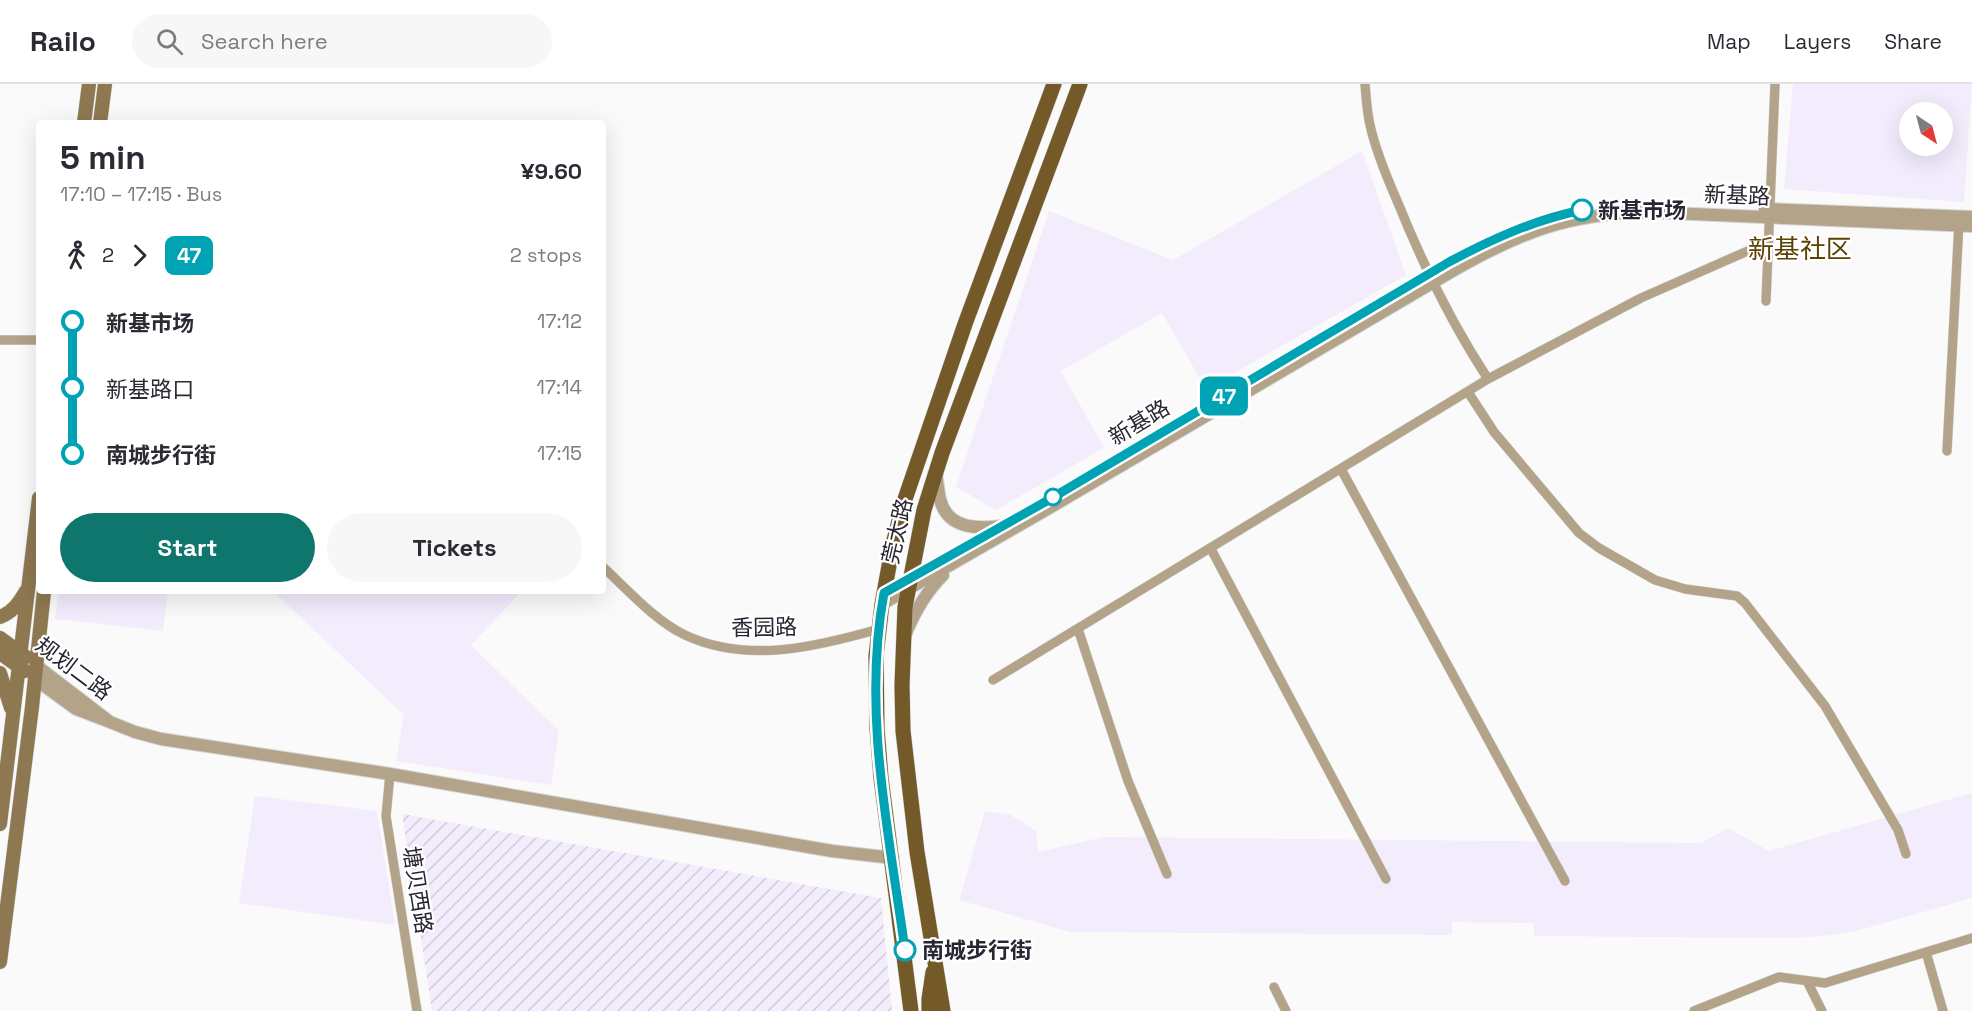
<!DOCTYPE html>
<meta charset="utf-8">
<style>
:root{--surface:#fff;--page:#f7f7f7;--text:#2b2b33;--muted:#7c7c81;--line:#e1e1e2;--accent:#0f766e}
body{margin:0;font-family:"Space Grotesk","Noto Sans SC",sans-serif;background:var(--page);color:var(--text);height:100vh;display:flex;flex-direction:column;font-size:22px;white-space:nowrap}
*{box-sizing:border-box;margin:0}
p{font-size:20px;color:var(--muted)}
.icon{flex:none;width:33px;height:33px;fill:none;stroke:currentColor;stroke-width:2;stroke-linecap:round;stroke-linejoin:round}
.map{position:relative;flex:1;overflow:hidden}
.panel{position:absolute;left:36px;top:36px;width:570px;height:474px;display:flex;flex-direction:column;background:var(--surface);border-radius:6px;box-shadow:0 6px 24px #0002}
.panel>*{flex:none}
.badge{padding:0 12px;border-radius:9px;font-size:21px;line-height:39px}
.needle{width:39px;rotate:144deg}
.tools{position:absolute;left:1899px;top:18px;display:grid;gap:12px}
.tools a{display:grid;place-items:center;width:54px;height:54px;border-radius:50%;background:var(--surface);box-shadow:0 6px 24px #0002;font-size:30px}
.map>.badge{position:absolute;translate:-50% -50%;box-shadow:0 0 0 3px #fff}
.legs{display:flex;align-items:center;gap:9px;height:66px;padding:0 24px;font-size:20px}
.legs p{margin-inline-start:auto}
.head{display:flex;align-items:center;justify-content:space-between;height:102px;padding:0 24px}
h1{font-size:33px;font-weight:600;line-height:45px}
.action{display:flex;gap:12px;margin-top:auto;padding:12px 24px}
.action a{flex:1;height:69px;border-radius:36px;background:var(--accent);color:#fff;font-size:24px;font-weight:600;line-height:69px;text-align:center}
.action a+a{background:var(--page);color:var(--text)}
ul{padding:0 24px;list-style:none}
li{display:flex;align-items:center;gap:21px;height:66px;font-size:22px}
li i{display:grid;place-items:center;width:9px;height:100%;margin:0 8px;background:currentColor}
li i::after{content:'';width:15px;height:15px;margin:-8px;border:4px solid;border-radius:50%;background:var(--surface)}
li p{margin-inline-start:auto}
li:first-child i{background:linear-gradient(#0000 50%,currentColor 0)}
li:last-child i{background:linear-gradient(currentColor 50%,#0000 0)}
header{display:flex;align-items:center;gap:36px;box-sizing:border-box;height:84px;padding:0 30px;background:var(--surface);border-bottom:2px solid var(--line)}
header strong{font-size:28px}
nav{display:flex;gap:33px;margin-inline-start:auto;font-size:21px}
.search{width:420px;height:54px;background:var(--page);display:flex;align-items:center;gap:15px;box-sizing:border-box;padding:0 21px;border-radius:33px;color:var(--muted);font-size:22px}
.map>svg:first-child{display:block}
.built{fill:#f2ecfd;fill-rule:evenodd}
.industrial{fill:url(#industrial-furrows)}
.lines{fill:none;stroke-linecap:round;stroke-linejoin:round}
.minor-casing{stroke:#d4d4d6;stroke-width:10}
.tertiary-casing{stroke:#d4d4d6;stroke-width:14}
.secondary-casing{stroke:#d4d4d6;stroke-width:15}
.primary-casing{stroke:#d4d4d6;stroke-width:16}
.minor{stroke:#b2a389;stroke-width:9}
.tertiary{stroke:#b2a389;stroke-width:12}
.secondary{stroke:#8e7852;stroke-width:14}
.primary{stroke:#755a29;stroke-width:15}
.line-1-casing{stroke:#fff;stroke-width:14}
.line-1{stroke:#00a3b4;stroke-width:9}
.stop-1-dot{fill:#fff;stroke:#00a3b4;stroke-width:3}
.labels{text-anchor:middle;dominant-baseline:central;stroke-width:4.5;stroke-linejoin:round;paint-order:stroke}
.street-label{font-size:22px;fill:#292532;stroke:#fff}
.stop-label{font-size:22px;font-weight:bold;fill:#292532;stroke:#fff;text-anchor:start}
.quarter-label{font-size:26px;fill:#5c4102;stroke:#fff}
</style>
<header>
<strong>Railo</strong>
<div class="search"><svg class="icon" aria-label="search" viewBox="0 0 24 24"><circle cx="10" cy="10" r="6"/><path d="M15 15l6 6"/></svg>Search here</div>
<nav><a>Map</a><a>Layers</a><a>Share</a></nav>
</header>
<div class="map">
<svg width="1972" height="927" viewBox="0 0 1972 927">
<defs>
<pattern id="industrial-furrows" width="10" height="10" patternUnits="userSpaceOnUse" patternTransform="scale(1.5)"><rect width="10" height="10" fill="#f2ecfd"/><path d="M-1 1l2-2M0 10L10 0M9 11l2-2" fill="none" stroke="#d0cad9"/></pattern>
</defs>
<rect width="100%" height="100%" fill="#fafafa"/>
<path class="built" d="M1793,0H1972L1964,118L1784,105ZM1910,28H1942V62H1910Z
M1362,67L1406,191L1206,305L1162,229L1061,287L1104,364L996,426L956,403L1049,127L1173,176Z
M59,507H168L163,547L55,535Z
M273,507H522L471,561L559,647L551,701L396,677L404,631Z
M1972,709V814L1856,847L1823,852L1790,854L1534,852V839L1452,838V851L1070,848L959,816L985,727L1011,731L1036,747L1038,768L1104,753L1701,759L1728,744L1769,767Z
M255,712L377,727L395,841L239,819Z"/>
<path class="industrial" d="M402,730L881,814L892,927H432Z"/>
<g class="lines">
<defs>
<path id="minor" d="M1365,0C1366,13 1367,28 1370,41C1376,68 1387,94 1398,119C1423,181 1452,240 1488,295
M1766,217L1775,0
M0,256H39
M1468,308L1494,348L1579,449L1599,464L1655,496L1685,505L1737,512L1745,519L1825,622L1898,746L1906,770
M1947,367L1959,138
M1341,385L1565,797
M1211,465L1386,795
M603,483C627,505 655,537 685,551C747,580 816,563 879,545
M1078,545L1128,697L1167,790
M993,596L1488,295L1641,214L1768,158
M390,690L386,732L417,927
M1926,868L1943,927
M1807,897L1822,927
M1274,903L1286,927
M1694,927L1779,893L1825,899L1972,854"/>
<path id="tertiary" d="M1765,125L1972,133
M1424,193L1469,168
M936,391C938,399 938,407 940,415C947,445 977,445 1002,442
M882,520L1049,424L1454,186C1521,148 1567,130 1646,128L1972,142
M906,549C915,527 926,508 943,491
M35,595L76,625L110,638L37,582
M110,638L135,648L161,655L390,690L832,767L893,774"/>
<path id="secondary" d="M84,39L89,0
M100,39L105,0
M0,533C13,528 19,519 26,507
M0,554L26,573
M0,569L25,587
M0,589L11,624
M0,740L39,414
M0,878L32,623L44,507"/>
<path id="primary" d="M911,927L881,694L877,644L876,572L882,520L893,460L904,418L965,240L1054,0
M929,927V915L933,888
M943,927L917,768L903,647L902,601L905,523L924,426L942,369L1080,0"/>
</defs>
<use href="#minor" class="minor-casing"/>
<use href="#tertiary" class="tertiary-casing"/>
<use href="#secondary" class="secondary-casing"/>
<use href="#primary" class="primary-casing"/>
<use href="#minor" class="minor"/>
<use href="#tertiary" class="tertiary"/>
<use href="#secondary" class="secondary"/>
<use href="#primary" class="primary"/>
</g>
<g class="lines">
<defs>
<path id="line-1" d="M905,866C889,749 862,627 884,509L1045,418L1449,178C1492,155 1534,136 1582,126"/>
</defs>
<use href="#line-1" class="line-1-casing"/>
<use href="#line-1" class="line-1"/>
</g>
<g class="stop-1-dot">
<circle cx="1582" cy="126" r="10"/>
<circle cx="1053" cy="413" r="8"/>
<circle cx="905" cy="866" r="10"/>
</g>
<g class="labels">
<g class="street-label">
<text transform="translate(1737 111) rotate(2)">新基路</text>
<text transform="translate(1139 338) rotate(-31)">新基路</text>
<text transform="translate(897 447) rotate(-77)">莞太路</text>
<text transform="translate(764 543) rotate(-1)">香园路</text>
<text transform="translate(74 584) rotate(37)">规划二路</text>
<text transform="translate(418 806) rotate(81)">塘贝西路</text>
</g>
<g class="stop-label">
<text x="1598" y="126">新基市场</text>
<text x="922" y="866">南城步行街</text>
</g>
<g class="quarter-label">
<text x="1800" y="165">新基社区</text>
</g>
</g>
</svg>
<div class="tools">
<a><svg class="needle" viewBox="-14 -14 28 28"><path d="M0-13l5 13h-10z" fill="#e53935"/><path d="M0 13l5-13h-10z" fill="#7c7c81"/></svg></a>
</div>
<b class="badge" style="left:1224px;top:312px;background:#00a3b4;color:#fff">47</b>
<section class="panel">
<div class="head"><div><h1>5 min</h1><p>17:10 – 17:15 · Bus</p></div><b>¥9.60</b></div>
<div class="legs"><svg class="icon" aria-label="walk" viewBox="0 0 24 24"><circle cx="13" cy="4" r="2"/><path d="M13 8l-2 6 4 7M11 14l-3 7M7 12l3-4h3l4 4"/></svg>2<svg class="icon" aria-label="forward" viewBox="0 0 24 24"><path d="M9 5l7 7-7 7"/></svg><b class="badge" style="background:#00a3b4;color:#fff">47</b><p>2 stops</p></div>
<ul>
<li><i style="color:#00a3b4"></i><b>新基市场</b><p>17:12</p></li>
<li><i style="color:#00a3b4"></i><span>新基路口</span><p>17:14</p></li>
<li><i style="color:#00a3b4"></i><b>南城步行街</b><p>17:15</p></li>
</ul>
<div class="action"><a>Start</a><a>Tickets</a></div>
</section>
</div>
